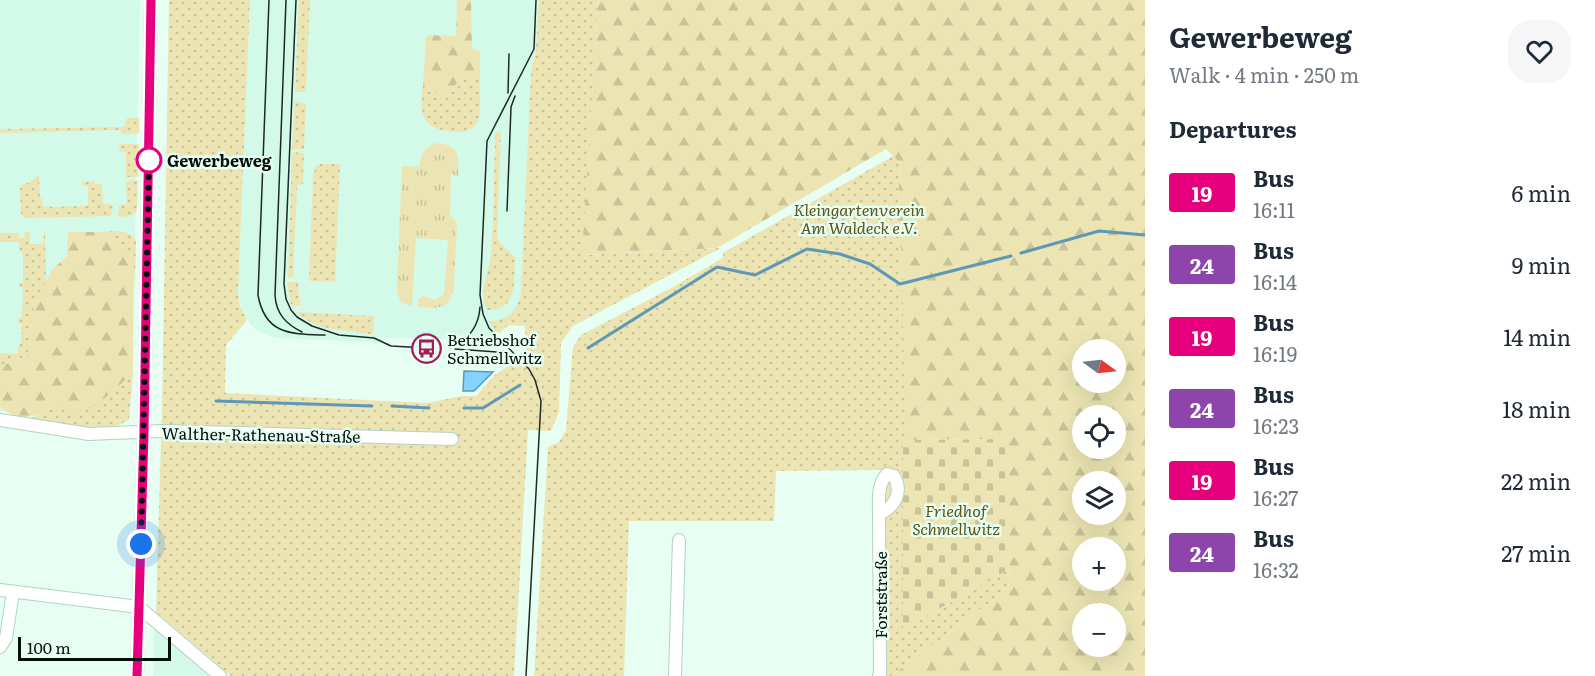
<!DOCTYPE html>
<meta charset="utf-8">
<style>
:root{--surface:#fff;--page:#f6f6f7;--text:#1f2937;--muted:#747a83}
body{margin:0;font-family:Literata,serif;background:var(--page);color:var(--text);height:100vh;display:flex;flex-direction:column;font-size:22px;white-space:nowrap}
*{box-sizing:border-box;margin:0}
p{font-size:20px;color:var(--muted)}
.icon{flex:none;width:33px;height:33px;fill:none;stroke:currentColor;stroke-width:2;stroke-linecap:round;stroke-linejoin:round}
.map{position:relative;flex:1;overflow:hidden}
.panel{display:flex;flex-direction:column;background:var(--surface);width:450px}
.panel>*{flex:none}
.badge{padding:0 12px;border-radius:4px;font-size:21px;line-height:39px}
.needle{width:39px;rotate:105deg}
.buttons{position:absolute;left:1072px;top:339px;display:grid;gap:12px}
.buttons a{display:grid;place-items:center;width:54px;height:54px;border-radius:50%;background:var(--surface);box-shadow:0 6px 24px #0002;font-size:30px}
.scale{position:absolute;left:18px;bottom:15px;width:153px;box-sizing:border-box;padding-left:6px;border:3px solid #050f0b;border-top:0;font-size:16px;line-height:21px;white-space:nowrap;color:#050f0b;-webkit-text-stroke:4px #e7fef3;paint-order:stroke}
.you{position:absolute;width:30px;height:30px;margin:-15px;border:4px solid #fff;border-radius:50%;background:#1a73e8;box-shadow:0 0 0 9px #1a73e833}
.map>.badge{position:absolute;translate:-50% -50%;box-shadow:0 0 0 3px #fff}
h2{padding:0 24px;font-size:22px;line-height:54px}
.round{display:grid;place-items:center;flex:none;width:63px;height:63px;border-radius:24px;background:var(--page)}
.overview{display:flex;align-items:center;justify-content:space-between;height:102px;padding:0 24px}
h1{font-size:28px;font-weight:700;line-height:45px}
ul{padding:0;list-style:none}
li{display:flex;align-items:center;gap:18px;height:72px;padding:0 24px}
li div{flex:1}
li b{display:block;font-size:22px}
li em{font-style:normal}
li .badge{min-width:66px;font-weight:700;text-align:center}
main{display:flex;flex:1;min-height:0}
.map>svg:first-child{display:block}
.built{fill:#d3f9e8}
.grass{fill:url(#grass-dots)}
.forest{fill:url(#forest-firs);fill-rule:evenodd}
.cemetery{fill:url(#cemetery-stones)}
.park{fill:url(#park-tufts)}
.water{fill:#83d3ff;stroke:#5d98b6;stroke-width:1.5}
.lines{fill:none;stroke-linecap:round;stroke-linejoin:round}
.stream{stroke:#5d98b6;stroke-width:3}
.minor-casing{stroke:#b4d0c4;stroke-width:14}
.minor{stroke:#fff;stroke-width:12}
.tram{stroke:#1e2925;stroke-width:1.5}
.line-casing{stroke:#fff;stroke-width:14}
.line{stroke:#e6007e;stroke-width:9}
.walk{stroke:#050f0b;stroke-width:6;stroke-dasharray:0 10.8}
.stop-dot{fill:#fff;stroke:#e6007e;stroke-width:3}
.labels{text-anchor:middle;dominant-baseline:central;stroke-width:5;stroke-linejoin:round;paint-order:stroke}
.stop-label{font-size:16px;font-weight:bold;fill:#050f0b;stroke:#e7fef3;text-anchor:start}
.park-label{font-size:16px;font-style:italic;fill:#5c5419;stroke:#e7fef3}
.poi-label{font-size:16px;fill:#050f0b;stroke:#e7fef3;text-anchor:start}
.street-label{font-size:16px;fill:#050f0b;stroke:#e7fef3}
</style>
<main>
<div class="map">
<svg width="1145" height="676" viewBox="0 0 1145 676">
<defs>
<pattern id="grass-dots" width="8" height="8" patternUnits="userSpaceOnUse" patternTransform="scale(1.5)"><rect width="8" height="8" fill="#ece5b3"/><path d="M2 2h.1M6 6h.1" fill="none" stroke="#c9c399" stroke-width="1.8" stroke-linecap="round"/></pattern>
<pattern id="forest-firs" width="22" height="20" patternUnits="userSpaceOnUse" patternTransform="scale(1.5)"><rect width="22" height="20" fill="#ece5b3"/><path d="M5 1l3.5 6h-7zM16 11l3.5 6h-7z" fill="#c9c399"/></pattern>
<pattern id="cemetery-stones" width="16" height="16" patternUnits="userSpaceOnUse" patternTransform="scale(1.5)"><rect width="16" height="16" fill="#ece5b3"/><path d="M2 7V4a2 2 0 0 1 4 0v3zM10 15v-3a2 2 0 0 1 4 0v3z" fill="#c9c399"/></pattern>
<pattern id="park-tufts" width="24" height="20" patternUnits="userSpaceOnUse" patternTransform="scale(1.5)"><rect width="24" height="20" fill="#ece5b3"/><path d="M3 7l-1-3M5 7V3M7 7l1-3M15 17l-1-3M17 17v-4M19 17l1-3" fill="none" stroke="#c9c399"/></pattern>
</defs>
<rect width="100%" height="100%" fill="#e7fef3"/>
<path class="built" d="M0,0H140L134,285L127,412L123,420L0,411Z
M250,0H549L525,326L509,325L489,342H467L463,337L458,340L382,337L378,345L371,342L276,338L258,331L252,326L243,313L238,292Z
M154,628L211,676H153Z"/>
<path class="grass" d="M169,0H250L238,292L240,306L247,320L226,345L225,393L428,403L461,396H476L495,375L526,353L525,326L509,325L497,334L489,321C508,321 517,311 521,293L531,71L536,50L539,0H598L583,255L721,248L573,326L561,343L559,412L551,431L528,430L514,676H231L156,612L162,409Z
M299,0H310L306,90L303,92H295Z
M480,79C479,91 482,110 478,121C471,138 437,133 427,122C419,112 422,96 423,85L431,91L441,95L462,80Z
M295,101L306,104L304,149H292Z
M127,118H139V133L123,134L119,130L0,133V129L124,127Z
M498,130L501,133L497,239L515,258C514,280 518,312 487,310C478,292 489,274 491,255C494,216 494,176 495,137Z
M120,144H139L138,177H126V152H119Z
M292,152L304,153L303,184L297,185L293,277H288Z
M893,156L900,163L897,227L902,255L906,413L903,629L1010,569L1008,589L891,676H886L883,470L776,471L774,521H629L624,676H534L548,447L559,442L566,430L573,347L581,335L673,287L723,258V253Z
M321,164H340L335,282L310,281L309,279L313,176L316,166Z
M37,176H39L40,198L42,199L43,207L88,206V186H82V182L94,181L95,184H102L103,204H110L113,207L111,216L25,218L21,215L20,186L32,181Z
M138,180L137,211L131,216L118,217L119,205L127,204L126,181Z
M25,232H30V244H43L44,232L45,233L46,285L34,306L28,355L0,367V353L18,354V346L21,343L22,324L18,322V319L22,317L23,288L19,287V284L23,282V255L19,250V242H0V233H19V238H24Z
M99,232C112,232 127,228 136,240L135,285L133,256L118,243Z
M287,282H298L299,299L301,305H291Z
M296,312L374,316L373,335C344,328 321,334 296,312Z
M133,373L129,420L113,428H93L31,418L57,407L106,397Z"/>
<path class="forest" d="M457,0H471L472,48L480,52V79L462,80L441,95L431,91L423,85L426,37L430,35L456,36Z
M598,0H1145V676H891L1008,589L1010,569L1007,439L905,440L902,255L897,227L900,163L886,149L717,248L582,255ZM1083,350H1116V382H1083ZM1083,416H1116V448H1083ZM1083,482H1116V514H1083ZM1083,548H1116V580H1083ZM1083,614H1116V646H1083Z
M68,232H99L118,243L134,256L133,373L106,397L80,414L57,407C34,416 22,424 0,407V367L28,355L34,306L52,270L67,256Z"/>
<path class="cemetery" d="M1008,439L1010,569L903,629V442L905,440Z"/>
<path class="park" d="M437,143C461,146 459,157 458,177L451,173L450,215L457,222L454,287C450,311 438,308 418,307V299L423,296L435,300L444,294L448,240L416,238L412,306L401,302L398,295L397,285L402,166L419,167C422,154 423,147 437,143Z"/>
<path class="water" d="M464,371L493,372L474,391H463Z"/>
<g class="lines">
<path class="stream" d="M1021,253L1099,231L1145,235
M588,348L717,267L755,275L807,249L840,254L870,264L900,284L1011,256
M216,401L372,406
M392,406L429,408
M464,408H483L520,385"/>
<defs>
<path id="minor" d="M0,420L89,434L161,431L452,439
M0,590L139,607L220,676
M0,647L6,638L13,592
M137,676L144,432L151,0
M675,676L679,540
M879,676L880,674L879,514C879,500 877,485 887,474L894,476C903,492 895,507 879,514"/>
</defs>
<use href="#minor" class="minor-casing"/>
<use href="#minor" class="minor"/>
<path class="tram" d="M269,0L258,295C265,335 291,334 325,335
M286,0L275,295C276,314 286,324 302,332
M296,0L284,284L286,299L291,310L297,317L312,326L339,335L374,338L391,346L426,348
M508,93L509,54
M507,211L511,107L515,96
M450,348C468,340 479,326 480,307
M455,349L497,352L516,363
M526,676L541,401L535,380L529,369L489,328L483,314L480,295L487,141L534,49L536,0"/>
</g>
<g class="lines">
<defs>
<path id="line" d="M137,676L144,432L151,0"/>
</defs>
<use href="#line" class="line-casing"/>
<use href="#line" class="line"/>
<path class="walk" d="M141,544L149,160"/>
</g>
<defs>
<symbol id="bus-ring" viewBox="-11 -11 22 22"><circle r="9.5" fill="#e7fef3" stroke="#a81a5a" stroke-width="1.5"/><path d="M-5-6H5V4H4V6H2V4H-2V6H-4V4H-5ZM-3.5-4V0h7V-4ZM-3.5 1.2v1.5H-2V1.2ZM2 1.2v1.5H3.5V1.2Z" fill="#a81a5a"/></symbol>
</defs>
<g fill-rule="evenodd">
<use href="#bus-ring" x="410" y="332" width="33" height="33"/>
</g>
<circle class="stop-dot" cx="149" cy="160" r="12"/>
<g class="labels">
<g class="stop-label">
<text x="167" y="160">Gewerbeweg</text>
</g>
<g class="park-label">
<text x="859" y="209">Kleingartenverein<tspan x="859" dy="18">Am Waldeck e.V.</tspan></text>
<text x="956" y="510">Friedhof<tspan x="956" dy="18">Schmellwitz</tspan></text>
</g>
<g class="poi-label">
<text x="447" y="339">Betriebshof<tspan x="447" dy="18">Schmellwitz</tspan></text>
</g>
<g class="street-label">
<text transform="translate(261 434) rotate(1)">Walther-Rathenau-Straße</text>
<text transform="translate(880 595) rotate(-90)">Forststraße</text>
</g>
</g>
</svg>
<div class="buttons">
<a><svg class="needle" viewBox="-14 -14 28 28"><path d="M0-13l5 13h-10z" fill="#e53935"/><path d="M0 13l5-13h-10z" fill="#747a83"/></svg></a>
<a><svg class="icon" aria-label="locate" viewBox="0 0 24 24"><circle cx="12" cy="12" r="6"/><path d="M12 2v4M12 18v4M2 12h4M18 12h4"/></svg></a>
<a><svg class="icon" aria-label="layers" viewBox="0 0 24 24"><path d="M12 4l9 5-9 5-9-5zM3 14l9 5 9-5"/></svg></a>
<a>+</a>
<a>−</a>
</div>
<div class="scale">100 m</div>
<div class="you" style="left:141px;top:544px"></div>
</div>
<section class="panel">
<div class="overview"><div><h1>Gewerbeweg</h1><p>Walk · 4 min · 250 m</p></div><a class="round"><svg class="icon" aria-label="heart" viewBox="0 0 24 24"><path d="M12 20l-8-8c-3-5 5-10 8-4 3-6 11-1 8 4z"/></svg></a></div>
<h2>Departures</h2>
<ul>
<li><span class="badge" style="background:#e6007e;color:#fff">19</span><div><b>Bus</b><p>16:11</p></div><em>6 min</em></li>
<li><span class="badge" style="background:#8e44ad;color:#fff">24</span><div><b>Bus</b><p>16:14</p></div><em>9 min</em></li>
<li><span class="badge" style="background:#e6007e;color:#fff">19</span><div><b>Bus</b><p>16:19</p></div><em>14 min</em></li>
<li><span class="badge" style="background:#8e44ad;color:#fff">24</span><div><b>Bus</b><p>16:23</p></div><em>18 min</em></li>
<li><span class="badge" style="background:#e6007e;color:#fff">19</span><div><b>Bus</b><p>16:27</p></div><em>22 min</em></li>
<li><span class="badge" style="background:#8e44ad;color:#fff">24</span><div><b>Bus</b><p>16:32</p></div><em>27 min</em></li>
</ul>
</section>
</main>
